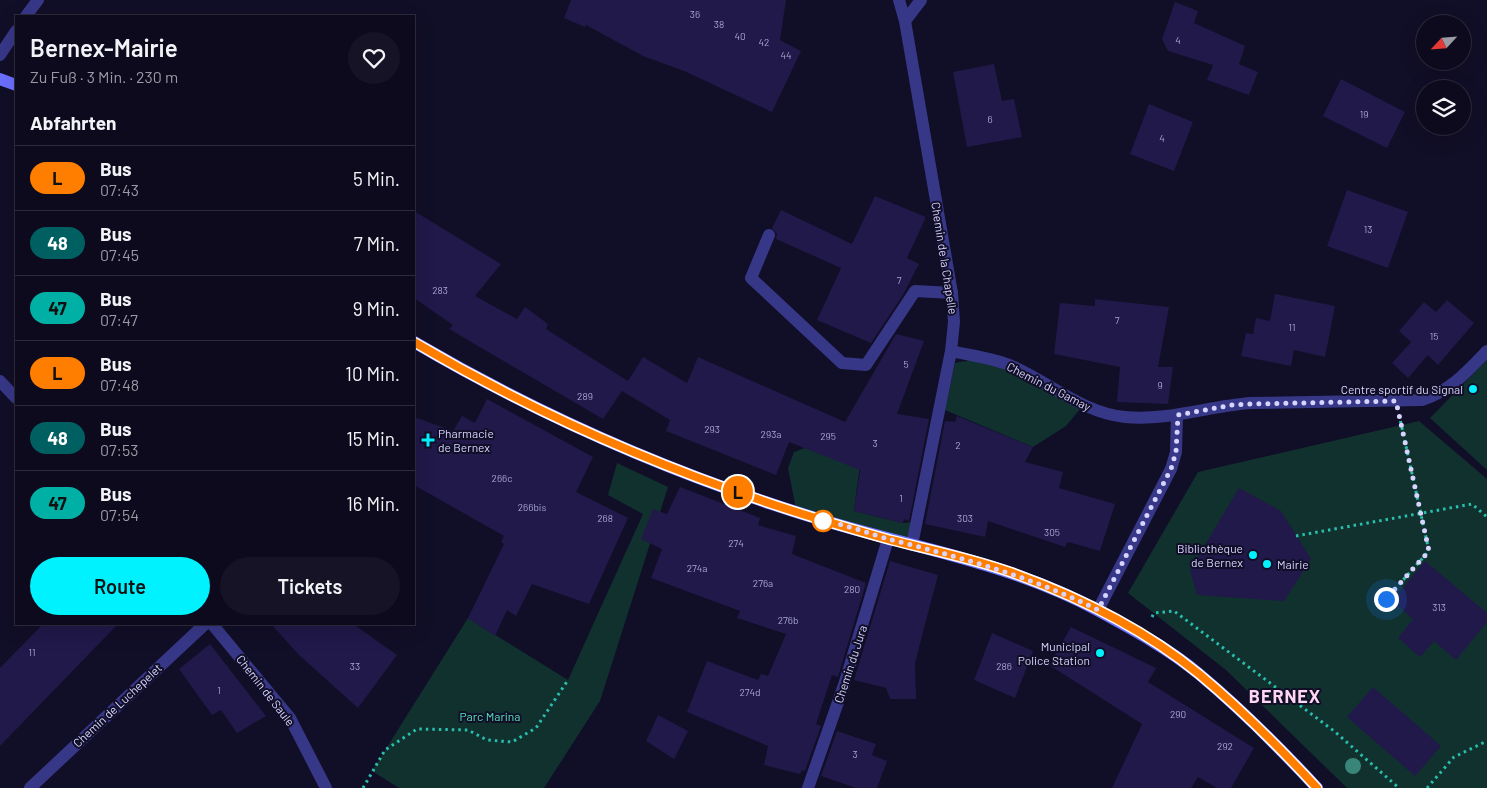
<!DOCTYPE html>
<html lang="de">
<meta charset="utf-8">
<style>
:root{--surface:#0d0a1d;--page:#161326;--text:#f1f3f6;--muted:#9a9aa4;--line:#2d2b3b;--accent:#00f2ff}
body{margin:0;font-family:Barlow,sans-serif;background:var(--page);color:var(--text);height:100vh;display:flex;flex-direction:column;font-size:19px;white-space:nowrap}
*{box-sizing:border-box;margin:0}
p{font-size:16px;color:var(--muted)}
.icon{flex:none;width:28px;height:28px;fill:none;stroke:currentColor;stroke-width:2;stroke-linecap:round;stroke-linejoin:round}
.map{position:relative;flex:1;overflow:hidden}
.side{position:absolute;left:15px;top:15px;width:400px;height:610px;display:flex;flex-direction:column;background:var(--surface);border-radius:0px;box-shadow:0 5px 20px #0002,0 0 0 1px var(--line)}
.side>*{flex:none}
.badge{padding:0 10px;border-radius:16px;font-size:18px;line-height:32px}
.needle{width:32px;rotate:244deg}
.tools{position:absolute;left:1416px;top:15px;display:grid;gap:10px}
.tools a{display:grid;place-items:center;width:55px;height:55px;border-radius:50%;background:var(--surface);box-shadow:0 5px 20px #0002,0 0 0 1px var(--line);font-size:25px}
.you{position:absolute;width:25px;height:25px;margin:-12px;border:4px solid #fff;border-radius:50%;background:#1a73e8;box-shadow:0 0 0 8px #1a73e833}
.map>.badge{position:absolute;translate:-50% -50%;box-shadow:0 0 0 2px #fff}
h2{padding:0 15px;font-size:19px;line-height:45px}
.round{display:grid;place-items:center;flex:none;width:52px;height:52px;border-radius:26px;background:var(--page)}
.headline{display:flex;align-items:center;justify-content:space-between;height:85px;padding:0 15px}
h1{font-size:24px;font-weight:600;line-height:38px}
.cta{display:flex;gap:10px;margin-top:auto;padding:10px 15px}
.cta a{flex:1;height:58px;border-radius:30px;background:var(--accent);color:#111;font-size:20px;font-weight:600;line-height:58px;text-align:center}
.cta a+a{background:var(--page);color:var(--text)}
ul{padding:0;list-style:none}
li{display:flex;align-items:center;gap:15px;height:65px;padding:0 15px;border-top:1px solid var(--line)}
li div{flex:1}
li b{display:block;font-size:19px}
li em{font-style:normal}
li .badge{min-width:55px;font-weight:700;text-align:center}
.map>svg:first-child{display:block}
.green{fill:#11312f}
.building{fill:#201949}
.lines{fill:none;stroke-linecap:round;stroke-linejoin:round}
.path{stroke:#29beae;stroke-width:3;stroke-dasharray:2.5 4;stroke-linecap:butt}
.lane{stroke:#373788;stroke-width:12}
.street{stroke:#373788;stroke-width:12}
.secondary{stroke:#6b6fff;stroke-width:12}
.tree{fill:#398579}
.line-casing{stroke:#fff;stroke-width:11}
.line{stroke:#ff7e00;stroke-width:8}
.walk{stroke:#d7d4ff;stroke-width:5;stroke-dasharray:0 9}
.poi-dot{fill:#00f2ff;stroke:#110e27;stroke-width:2}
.stop-dot{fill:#fff;stroke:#ff7e00;stroke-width:2.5}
.labels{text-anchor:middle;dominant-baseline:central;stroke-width:4;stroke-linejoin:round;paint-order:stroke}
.number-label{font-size:10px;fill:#a9a5d2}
.street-label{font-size:12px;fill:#d7d4ff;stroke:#110e27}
.poi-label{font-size:12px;fill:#d7d4ff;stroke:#110e27;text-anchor:end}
.park-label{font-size:12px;fill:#59e6bc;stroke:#110e27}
.district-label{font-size:18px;font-weight:bold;letter-spacing:1px;fill:#ffd6f2;stroke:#110e27}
</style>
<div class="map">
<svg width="1487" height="788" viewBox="0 0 1487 788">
<rect width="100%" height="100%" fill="#110e27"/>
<path class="green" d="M972,360L1019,373L1080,409L1066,426L1033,447L945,410L955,363Z
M1487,360V470L1430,418Z
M1419,421L1487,479V788H1347L1226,670L1128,593L1198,472Z
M805,448L860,464L854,511L903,523L914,522L909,541L796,509L788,468L794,452Z
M617,463L668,487L600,701L544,788H399L372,771L468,618L568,680L643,514L608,495Z"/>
<path class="building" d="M571,0H786L780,40L801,51L772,112L684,71L643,56L586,25L585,27L564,18Z
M1175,2L1198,11L1194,23L1245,46L1239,64L1258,72L1249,95L1207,80L1213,65L1168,51L1162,39Z
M994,64L1002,101L1014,99L1022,137L967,147L953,72Z
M1341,79L1405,112L1387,148L1323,116Z
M1149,104L1193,122L1174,171L1130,154Z
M1347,190L1408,212L1388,268L1327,246Z
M875,196L926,217L907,258L919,264L903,295L871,343L817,320L841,268L776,239L777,234L772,228L781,210L852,244Z
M414,211L501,264L475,296L517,319L525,307L548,324L546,329L628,381L643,357L687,383L698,357L845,422L896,334L924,341L897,414L929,419L909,521L904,519L903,523L854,511L860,470L789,442L776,475L666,431L670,420L622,391L603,419L449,329L453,325L414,298Z
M1275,294L1335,306L1325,357L1294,350L1291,366L1241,356L1246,333L1253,334L1256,318L1270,321Z
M1095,299L1169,307L1158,367H1173L1168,404L1117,402L1120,367L1054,354L1060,303L1095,306Z
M1447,300L1474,323L1438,365L1428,355L1408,378L1392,363L1411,342L1399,331L1424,302L1436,312Z
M487,399L593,457L576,492L628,518L589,604L532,584L516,616L507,610L495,636L468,618L504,544L501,542L504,536L414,485V417L453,431L462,416L475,423Z
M957,416L1033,447L1025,462L1063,472L1059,488L1115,504L1100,551L1068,542L1065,547L988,521L985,537L925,524L945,421L955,422Z
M680,487L760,518L758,525L796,536L792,554L866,583L838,677L832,675L816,724L821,726L805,771L802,770L800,774L764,765L768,746L687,712L707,661L758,680L761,674L768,676L786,634L737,618L740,611L651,578L662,549L641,539L653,509L667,514Z
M1239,488L1281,511L1311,559L1284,601L1197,595L1190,570Z
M890,561L938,575L915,663L916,699H890L886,688L854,680Z
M1425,561L1487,613V622L1456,660L1434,641L1420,657L1398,638L1413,619L1392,601Z
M43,624H118L0,746V668Z
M271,624H353L397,655L358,708L299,655Z
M1071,627L1156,668L1148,682L1254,748L1231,788H1217L1198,777L1191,788H1112L1142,724L1049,665Z
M992,633L1033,651L1015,698L974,680Z
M210,644L266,716L237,733L221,710L212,715L179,669Z
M1373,687L1441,746L1415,776L1347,717Z
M658,715L688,731L674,759L646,741Z
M837,731L876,744L872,755L887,761L877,788H856L821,776Z"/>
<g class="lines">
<path class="path" d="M1296,536L1472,504L1487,517
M1386,599L1429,551L1400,419
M1152,617L1154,613L1174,611L1334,731L1399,788
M363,788L385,750L417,729L468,730L487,740L512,742L536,728L568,680
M1427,788L1454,757L1487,741"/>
<path class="lane" d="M769,235L751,278L842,363L866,365L915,291L952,293"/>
<path class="street" d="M899,0L905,21L952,293L954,322L951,351L912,545
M26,16L38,0
M905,21L921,0
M0,55L16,31
M951,351C972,356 994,358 1014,367C1051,384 1084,413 1125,417C1168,421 1209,406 1251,403L1422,400C1450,391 1467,372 1487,351
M0,381L16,398
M1098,610L1171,469L1176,452L1177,415
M212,624L290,718L326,788
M30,788L205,624
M808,788L844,685L888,539"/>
<path class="secondary" d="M0,79L16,85
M414,342C542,417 679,477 822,520C915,548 1013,564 1099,611C1134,630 1169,649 1199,674C1241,709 1280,748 1317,788"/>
</g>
<circle class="tree" cx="1353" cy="766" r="8"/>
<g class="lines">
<defs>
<path id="line" d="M414,342C524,407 642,460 763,501C806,516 848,528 891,540C931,550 971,558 1010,572C1077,596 1144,629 1199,674C1241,709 1280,748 1317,788"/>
</defs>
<use href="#line" class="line-casing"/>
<use href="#line" class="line"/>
<path class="walk" d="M823,521C845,524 870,534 892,540C963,558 1032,577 1098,610L1171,469L1176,452L1178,415L1232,405L1251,404L1396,401L1429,551L1386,599"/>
</g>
<g class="poi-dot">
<circle cx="1473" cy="389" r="5"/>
<path d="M425.5 432.5h5v5h5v5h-5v5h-5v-5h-5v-5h5z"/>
<circle cx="1253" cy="555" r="5"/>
<circle cx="1267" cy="564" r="5"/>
<circle cx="1100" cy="653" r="5"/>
</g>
<circle class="stop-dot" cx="823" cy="521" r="10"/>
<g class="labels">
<g class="number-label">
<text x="695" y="14">36</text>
<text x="719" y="24">38</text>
<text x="740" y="36">40</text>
<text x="1178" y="40">4</text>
<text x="764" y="42">42</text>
<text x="786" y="55">44</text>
<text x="1364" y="114">19</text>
<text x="990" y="119">6</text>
<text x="1162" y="138">4</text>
<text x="1368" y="229">13</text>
<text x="899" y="280">7</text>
<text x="440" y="290">283</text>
<text x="1117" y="320">7</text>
<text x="1292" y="327">11</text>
<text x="1434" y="336">15</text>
<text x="906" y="364">5</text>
<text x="1160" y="385">9</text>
<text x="585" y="396">289</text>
<text x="712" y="429">293</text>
<text x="771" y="434">293a</text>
<text x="828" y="436">295</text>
<text x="875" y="443">3</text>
<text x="958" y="445">2</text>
<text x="502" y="478">266c</text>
<text x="901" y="498">1</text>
<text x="532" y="507">266bis</text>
<text x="605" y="518">268</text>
<text x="965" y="518">303</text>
<text x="1052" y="532">305</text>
<text x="736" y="543">274</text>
<text x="697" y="568">274a</text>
<text x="763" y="583">276a</text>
<text x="852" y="589">280</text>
<text x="1439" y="607">313</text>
<text x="788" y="620">276b</text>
<text x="32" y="652">11</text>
<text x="355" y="666">33</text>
<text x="1004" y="666">286</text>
<text x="219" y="690">1</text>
<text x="750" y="692">274d</text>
<text x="1178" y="714">290</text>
<text x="1225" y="746">292</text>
<text x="855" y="754">3</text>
</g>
<g class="street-label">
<text transform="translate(945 258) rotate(81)">Chemin de la Chapelle</text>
<text transform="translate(1049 386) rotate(27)">Chemin du Gamay</text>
<text transform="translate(850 664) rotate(-72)">Chemin du Jura</text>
<text transform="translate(266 690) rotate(52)">Chemin de Saule</text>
<text transform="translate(117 705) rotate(-43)">Chemin de Luchepelet</text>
</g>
<g class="poi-label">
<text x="1463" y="389">Centre sportif du Signal</text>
<text x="438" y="433" text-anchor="start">Pharmacie<tspan x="438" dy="14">de Bernex</tspan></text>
<text x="1243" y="548">Bibliothèque<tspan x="1243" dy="14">de Bernex</tspan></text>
<text x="1277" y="564" text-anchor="start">Mairie</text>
<text x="1090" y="646">Municipal<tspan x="1090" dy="14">Police Station</tspan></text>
</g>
<g class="park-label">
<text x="490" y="716">Parc Marina</text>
</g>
<g class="district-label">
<text x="1285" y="696">BERNEX</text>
</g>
</g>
</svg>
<div class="tools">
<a><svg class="needle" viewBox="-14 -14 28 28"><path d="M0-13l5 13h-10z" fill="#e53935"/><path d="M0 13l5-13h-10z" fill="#9a9aa4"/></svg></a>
<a><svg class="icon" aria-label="layers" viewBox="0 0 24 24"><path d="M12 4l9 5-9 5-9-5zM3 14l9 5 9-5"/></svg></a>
</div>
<div class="you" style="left:1386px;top:599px"></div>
<b class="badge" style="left:738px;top:492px;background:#ff7e00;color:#111">L</b>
<section class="side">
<div class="headline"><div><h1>Bernex-Mairie</h1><p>Zu Fuß · 3 Min. · 230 m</p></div><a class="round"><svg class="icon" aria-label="heart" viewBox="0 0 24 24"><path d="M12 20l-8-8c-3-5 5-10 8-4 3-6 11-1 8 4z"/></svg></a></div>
<h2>Abfahrten</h2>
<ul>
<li><span class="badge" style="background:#ff7e00;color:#111">L</span><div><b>Bus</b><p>07:43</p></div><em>5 Min.</em></li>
<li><span class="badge" style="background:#005f61;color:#fff">48</span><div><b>Bus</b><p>07:45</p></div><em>7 Min.</em></li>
<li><span class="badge" style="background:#00b0a4;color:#111">47</span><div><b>Bus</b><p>07:47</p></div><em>9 Min.</em></li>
<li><span class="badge" style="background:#ff7e00;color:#111">L</span><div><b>Bus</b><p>07:48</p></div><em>10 Min.</em></li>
<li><span class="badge" style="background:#005f61;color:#fff">48</span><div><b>Bus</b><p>07:53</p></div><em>15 Min.</em></li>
<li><span class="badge" style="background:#00b0a4;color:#111">47</span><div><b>Bus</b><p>07:54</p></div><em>16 Min.</em></li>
</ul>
<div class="cta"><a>Route</a><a>Tickets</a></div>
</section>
</div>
